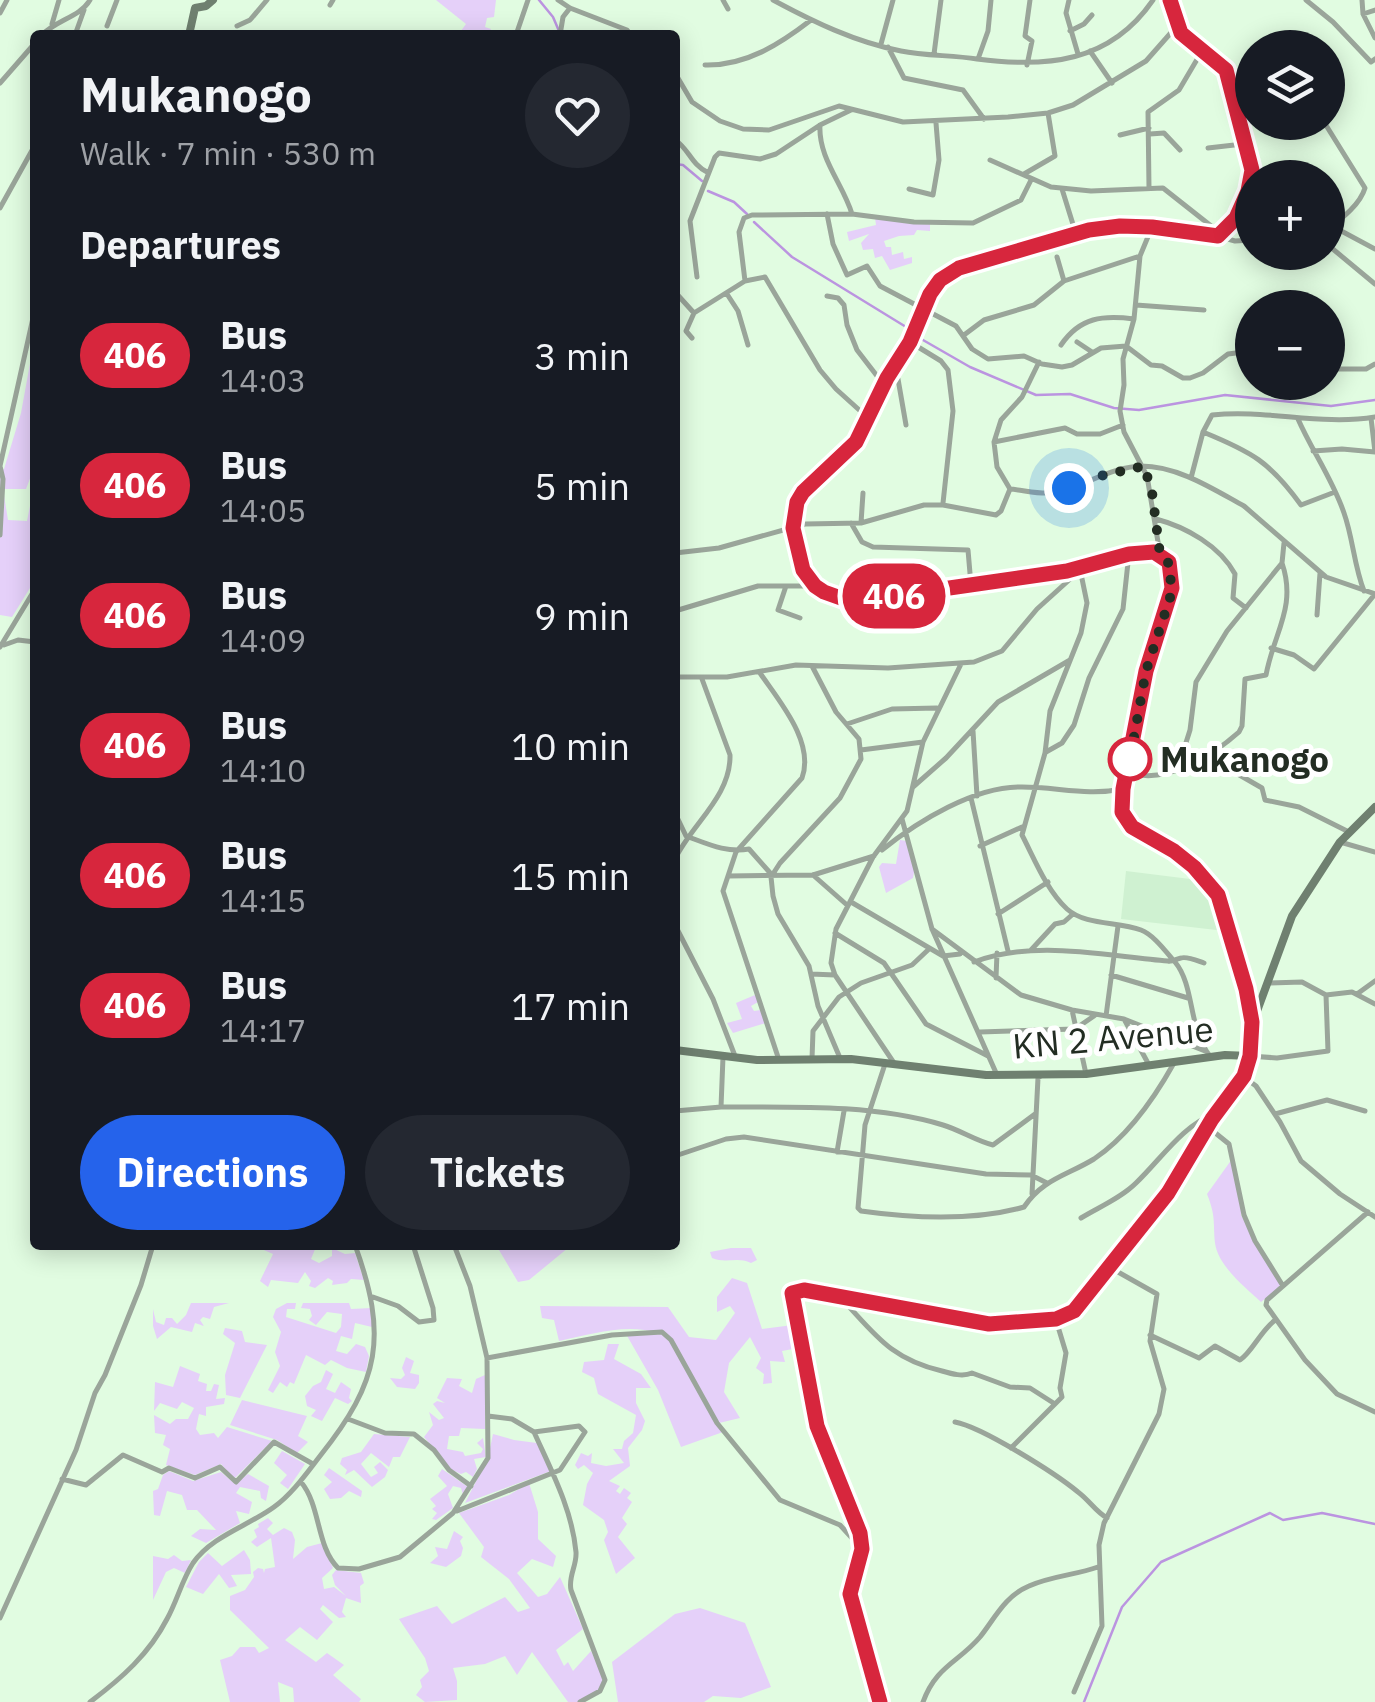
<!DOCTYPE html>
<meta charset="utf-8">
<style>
:root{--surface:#171b24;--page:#242831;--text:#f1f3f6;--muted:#9ea1a6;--accent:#2563eb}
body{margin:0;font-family:"IBM Plex Sans",sans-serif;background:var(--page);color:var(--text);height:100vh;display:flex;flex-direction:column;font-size:38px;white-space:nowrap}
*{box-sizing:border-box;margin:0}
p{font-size:32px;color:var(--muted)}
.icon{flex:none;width:55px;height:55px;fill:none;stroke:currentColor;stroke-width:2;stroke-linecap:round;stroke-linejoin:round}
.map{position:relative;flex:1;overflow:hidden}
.drawer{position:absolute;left:30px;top:30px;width:650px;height:1220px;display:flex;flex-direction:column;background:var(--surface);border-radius:10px;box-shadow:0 5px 25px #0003}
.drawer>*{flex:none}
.badge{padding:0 20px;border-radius:32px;font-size:35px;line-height:65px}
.fabs{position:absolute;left:1235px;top:30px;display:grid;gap:20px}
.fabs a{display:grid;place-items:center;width:110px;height:110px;border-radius:50%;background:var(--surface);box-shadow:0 5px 25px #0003;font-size:50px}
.you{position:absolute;width:50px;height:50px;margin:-25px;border:8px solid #fff;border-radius:50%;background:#1a73e8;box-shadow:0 0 0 15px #1a73e833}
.map>.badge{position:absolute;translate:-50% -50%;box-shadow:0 0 0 5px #fff}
h2{padding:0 50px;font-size:38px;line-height:90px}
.round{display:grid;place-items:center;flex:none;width:105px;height:105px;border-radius:52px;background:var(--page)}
.headline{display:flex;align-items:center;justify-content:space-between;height:170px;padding:0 50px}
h1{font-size:48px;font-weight:800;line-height:75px}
.button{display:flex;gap:20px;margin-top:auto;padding:20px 50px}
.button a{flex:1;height:115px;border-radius:60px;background:var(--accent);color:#fff;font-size:40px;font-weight:800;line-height:115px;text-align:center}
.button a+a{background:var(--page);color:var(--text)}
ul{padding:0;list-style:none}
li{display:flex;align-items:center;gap:30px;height:130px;padding:0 50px}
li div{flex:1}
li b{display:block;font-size:38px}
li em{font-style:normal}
li .badge{min-width:110px;font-weight:700;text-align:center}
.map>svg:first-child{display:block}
.built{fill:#cff1d1}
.green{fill:#e5d0f9}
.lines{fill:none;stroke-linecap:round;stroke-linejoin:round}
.stream{stroke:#bb94e0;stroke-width:2.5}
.street{stroke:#9aa59a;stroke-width:5}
.secondary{stroke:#6f8070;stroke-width:8}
.line-casing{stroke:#fff;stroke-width:22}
.line{stroke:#d7263d;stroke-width:15}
.walk{stroke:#232d23;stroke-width:10;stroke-dasharray:0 18}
.stop-dot{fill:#fff;stroke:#d7263d;stroke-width:5}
.labels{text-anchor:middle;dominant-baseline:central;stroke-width:10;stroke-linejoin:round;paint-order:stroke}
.stop-label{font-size:35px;font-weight:bold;fill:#232d23;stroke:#fff;text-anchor:start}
.street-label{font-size:35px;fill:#232d23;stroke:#fff}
</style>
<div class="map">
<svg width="1375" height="1702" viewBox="0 0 1375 1702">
<rect width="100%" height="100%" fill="#e1fce1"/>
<path class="built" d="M1126,871L1206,881L1225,931L1121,919Z"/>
<path class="green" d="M436,0H496L494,17L487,18L485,27L491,29L488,35H458L466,24Z
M875,218L930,224V231L917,230L914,235L899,236L884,241L886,247H891L892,255L903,252L904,259L912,257V263L890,270L882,256L875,258L873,249L863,250L861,243L869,234L849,241L847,232L876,225Z
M35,336V476H31L26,489H3L8,520L27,521L31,501L35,502V580L12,617L0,615V471L4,469L21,413Z
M900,840L907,841L915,866L913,878L886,893L879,867L882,863L896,864Z
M755,995L758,1002L751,1006L754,1011L761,1010L766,1023L733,1033L727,1023L742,1019L736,1003Z
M1232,1159L1242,1200L1241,1215L1281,1286L1261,1302C1245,1287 1218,1266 1215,1243C1213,1221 1216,1217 1207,1194Z
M252,1245H320L316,1247L311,1259L319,1263L332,1256V1248L345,1254L355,1253L364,1280L351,1279L347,1283L332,1285L333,1281L328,1278L315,1288L309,1286L311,1281L305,1272L298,1283L271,1280L268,1287L260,1281L273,1254Z
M496,1245H567L568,1248L529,1280L518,1282Z
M731,1248H751L757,1260L751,1263C737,1256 727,1264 712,1258L710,1252Z
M732,1278L747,1283L762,1329L793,1325L798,1348L782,1351L785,1362L770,1361L772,1383L763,1384L764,1374L756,1368L761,1358L750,1337L729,1363L724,1392L740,1418L719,1423L723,1432L681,1447L658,1390L626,1334L659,1333C626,1323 592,1334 559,1341L554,1320L542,1318L540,1306L668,1307L689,1337L716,1340L735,1313L730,1306L717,1312V1297Z
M191,1303H229L214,1307L210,1319L203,1317L200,1320L204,1326L195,1323L192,1332L171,1327L157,1339L153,1326V1309L156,1322L164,1325L166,1318H172L177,1324L186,1315Z
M287,1303H296L295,1309H287L286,1317L336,1333L341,1327L342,1314L327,1312L316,1325L309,1320L312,1316L310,1309L301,1308L303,1303H349L351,1309L372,1308V1327L355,1323L352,1339L341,1336L336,1351L347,1354L356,1344L365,1347L369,1356L366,1372L347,1368L331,1360L325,1365L306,1355L294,1384L290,1382L287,1387L280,1382L273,1393L268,1390L280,1366L275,1352L281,1332L273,1317L276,1309Z
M225,1328L242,1331L245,1342L267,1345L240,1398L226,1395L225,1375L235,1343L223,1334Z
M608,1344H619L614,1359L641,1374L651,1388H636V1403L645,1421L642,1430L628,1448L630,1466L609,1481L620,1486L616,1491L620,1494L624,1488L631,1493L627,1498L632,1502L622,1518L627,1524L618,1537L635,1558L616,1574L604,1540L608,1532L604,1520L583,1505L587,1484L593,1473L584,1465L578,1469L575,1465L581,1453L588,1456L592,1453L591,1463L606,1466L624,1463L613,1449H622L624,1441L633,1433L636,1415L598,1394L594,1378L582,1372L584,1362L604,1360Z
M406,1357L414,1361L410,1373L419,1375V1383L415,1389L397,1387L390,1378L401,1379L405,1375L402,1368Z
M180,1366L200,1374L198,1381L207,1384L206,1391H211L214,1384L219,1385L216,1399L225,1398L224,1404L206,1407V1416L199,1414L196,1429L200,1435L214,1433L218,1438L227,1427L272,1441L234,1479L221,1464L195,1475L166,1465L170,1449L163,1445L166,1435L155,1433L154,1415L170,1424L176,1419H188L194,1408L182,1402L177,1409L160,1403L154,1411L155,1382L173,1387Z
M326,1370L333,1374L326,1389L335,1393L341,1382L351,1389L349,1398L352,1401L348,1404L335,1398L322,1421L311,1416L316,1410L307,1406L305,1396L313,1386L321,1382Z
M485,1375V1429L461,1428L459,1436H449L447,1449L463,1452L465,1456L481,1453L483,1449L477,1443L483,1438L486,1457L474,1459L477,1469L473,1477L466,1472L461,1474L450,1469L424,1437L433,1425L429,1412L439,1420L444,1418L433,1404L437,1401L445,1403L437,1398L447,1378L462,1379L459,1386L472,1393L476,1379Z
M242,1400L307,1416L298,1436L308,1442L297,1453L277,1440L230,1425Z
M374,1434L410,1437L400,1457H393L389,1467L371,1453L361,1464L371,1477L378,1473L374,1467L380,1462L388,1470L385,1477L372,1487L354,1470L345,1475L347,1470L340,1464L342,1458L361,1452Z
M493,1434L514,1440L537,1443L551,1471L465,1503L488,1458Z
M282,1451L305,1464L288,1489L280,1483L287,1475L274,1463Z
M329,1468L362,1491L361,1497L349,1491L341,1498L330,1499L324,1489L332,1482L324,1475Z
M442,1469L468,1487L463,1495L461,1488L453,1486L448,1494L453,1508L436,1520L432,1519L437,1513L432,1509L436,1506L430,1499L447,1486L438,1476Z
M169,1471L193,1481L221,1472L235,1484L248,1474L269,1486L266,1501L261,1498L260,1491L240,1487L236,1493L252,1502L249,1514L236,1511L240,1523L206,1543L191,1536L200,1529L216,1530L197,1510H187L182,1495L167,1491L160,1516L154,1515L153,1491L158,1489L163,1475Z
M529,1483L538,1512V1539L556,1556L553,1567L532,1559L517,1573L538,1597L547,1594L560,1577L583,1629L556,1650L564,1666L568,1662L573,1671L591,1651L604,1679L599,1692L579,1702H568L532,1652L517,1675L505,1656L485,1664L453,1668L457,1681V1700L425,1702L416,1695L422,1687L420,1680L429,1671L425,1658L399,1619L437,1606L452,1624L505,1597L518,1612L530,1608L509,1579L481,1557L484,1547L459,1513L509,1495Z
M268,1518L273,1523L267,1529L273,1535L284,1528L292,1532L295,1540L293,1559L307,1547L322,1543L333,1568L322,1578L324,1589L334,1587L346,1596L335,1585L332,1575L336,1570L361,1573L364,1583L360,1586L361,1603L346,1598L342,1612L346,1617L339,1618L323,1605L320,1609L333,1622L317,1640L300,1627L285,1640L316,1662L327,1653L344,1665L333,1675L361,1699L359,1702H294L293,1688L278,1682L280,1702H230L220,1660L232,1656L240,1647H255L259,1653L269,1648L230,1610V1596L245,1590L254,1577L253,1572L258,1568L263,1569L264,1573L265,1569L275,1567L271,1538L257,1547L251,1542L257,1537L254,1530L259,1527L258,1524Z
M454,1531L463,1537L460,1541L463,1548L461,1556L446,1567L430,1563L438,1556L435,1547L447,1549Z
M244,1550L250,1560L251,1574L231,1575L237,1586L229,1588L219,1574L203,1594L186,1587L199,1562L208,1553L222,1566Z
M174,1555L182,1561L191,1560L185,1573L174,1568L166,1572L153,1600V1556L168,1559Z
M700,1608L745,1623L771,1687L741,1698L713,1696L704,1702H618L612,1662L675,1614Z"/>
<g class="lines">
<path class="stream" d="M539,0L553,17L559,31
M675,164L683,165L702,181
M708,191L734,202L747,214
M754,222L792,257L911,330
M916,336L970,367L1036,395L1070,394L1114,408L1139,410L1225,395L1331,406L1375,400
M1084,1702L1122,1607L1161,1562L1270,1513L1283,1520L1322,1513L1375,1524"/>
<path class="street" d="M558,0L570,8L627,30L631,35
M723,0L728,9
M773,0C814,22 855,42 901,51C925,56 952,55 977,59C1046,68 1110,63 1153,0
M1069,0L1066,13L1078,54
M1170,0L1181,33L1227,69L1251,170L1248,191L1236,218L1217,236L1152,227L1100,228L959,268L941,280L930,294L910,342L887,378L855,442L797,502L793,528L803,570L824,593L852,602L1067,571L1129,553L1154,552L1169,562L1172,587L1146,671L1123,789L1122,811L1132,827L1174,851L1212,885L1229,928L1252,1019
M1306,0L1333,22L1371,62L1375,59
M1362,0L1363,14L1375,38
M330,5L333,0
M0,13L7,0
M1363,14L1375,10
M52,24L59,0
M107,26L117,0
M237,26L250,20L267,0
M1070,31L1084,24L1092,15
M42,35C56,20 80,17 90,0
M75,35L84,10
M516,35L528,0
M560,35L563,17L570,8
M881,44L893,0
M888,47L904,78L963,90L984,119
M1090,51L1112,83
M934,54L941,0
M978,59L988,31L991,0
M705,65C746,66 780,44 811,20
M1027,65L1032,41L1025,36L1030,0
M675,73L692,102L720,121L743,129L769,130L839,106L903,122L1008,117L1048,113L1073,105L1146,61L1176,27
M0,83L35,43
M1324,122L1365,188C1360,205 1341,219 1328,229
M820,125C818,158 843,184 852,214
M1150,134L1164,133L1180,150
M1120,135L1149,128
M675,140C689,149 691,164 707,172
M1208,148L1243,144
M990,160L1051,187L1091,191L1163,188L1220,233
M1024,174L1055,156L1048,113
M1149,188L1148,112L1179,90L1202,51
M909,189L933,195L939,160L936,123
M1062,189L1076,234
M0,208L35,145
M827,214L833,244L847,275L867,266L880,286L956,326L972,349L988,359L1024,356L1042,364L1062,367L1072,365L1101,348L1126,346L1151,365L1162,366L1183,378H1190L1203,373L1228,354L1252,351
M1332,226L1375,249
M1152,227L1140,256L1134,319L1123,359L1124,385L1120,411L1124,432L1147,476L1160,554
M1217,236L1235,241L1252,240
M1328,245L1375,284
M1057,257L1064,281
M697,277L690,221L715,157L719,153L760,159L776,154L820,125L851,110
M745,281L739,232L744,218L752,215L852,214L914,222L973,223L1021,200L1031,180
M675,292L694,313L745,281L765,277L820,370L836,389L867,417
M727,294L738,311L748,345
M827,296L838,298L844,305L847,325L857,350L884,385
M1136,305L1204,310
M964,335L984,320L1034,305L1064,281L1140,256
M692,338L686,331L694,313
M910,342L941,361L948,370L953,411L943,503
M1077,342L1092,352
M1061,345C1080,317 1103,315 1134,319
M1328,369H1366L1375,364
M892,371L898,379L906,425
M1371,418L1375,452
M1298,419C1312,451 1332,478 1344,513C1353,538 1354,566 1364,591
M1203,432C1252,452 1270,462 1301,505L1335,492
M994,442L1065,428L1077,434H1100L1123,425
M1313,451L1342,449L1375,452
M0,466L35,309
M1191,478L1203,432L1212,415C1267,409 1320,426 1375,417
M1010,489L997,467L994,442L1001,420L1022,397L1039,362
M1156,519C1186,527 1220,546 1235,574L1233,598L1246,608
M851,523L862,542L873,547L968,550L971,585
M861,523L863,493
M0,535L3,479L0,466
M675,553L719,548L805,524L861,523L924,505H943L996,515L1001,511L1010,489C1023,490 1037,494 1050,493C1081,489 1109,467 1141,466C1178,466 1213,489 1244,506L1326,577L1375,594
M1080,569L1087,603L1081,633L1050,711L1045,753L1022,835C1034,858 1047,891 1067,909C1086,926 1118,921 1141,930C1154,935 1166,952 1175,962C1195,986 1188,1029 1210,1056
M786,586L778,610L800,618
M675,611L758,586H815
M1317,615L1320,573
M4,645L18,640L35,642
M0,647L35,589
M1271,648L1294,655L1314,669L1375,594
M812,666L836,712L859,739L861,759L840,798L780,863L771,877L773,896L778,914L809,966L818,1006L840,1058
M760,673C779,701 815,742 802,778L736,852L723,891L779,1060
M675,677H727L796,665L888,668L974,662L1002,651L1037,609L1079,571
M847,724L892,709L937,708
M973,731L977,796
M1218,748L1229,769L1262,788L1265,800L1299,807L1349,832
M861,750L923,742
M1046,752L1062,743L1074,725L1089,678L1123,609L1129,553
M1178,768L1190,730L1196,682L1227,631L1282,563L1284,543
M1128,772C1164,786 1212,756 1239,732L1242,726L1245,679L1266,675C1274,632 1297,607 1282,563
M913,787L946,758L998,702L1070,660
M971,798L1008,951
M675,813L686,836C708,844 726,853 749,849L772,875
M902,819L932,929L997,1075
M1340,842L1375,852
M980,846L1022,827
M882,850C918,821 975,786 1022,787C1058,787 1086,796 1123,789
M675,859C692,824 731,796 730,755L702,679
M813,875L847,905
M728,876L813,875L874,856
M851,902L943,956L960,954
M998,914L1048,882
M675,925L713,999L735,1056
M932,929L1021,995L1072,1010L1124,1019L1205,1051
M835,933L884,963L926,1024L988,1056
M1031,950L1055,924L1064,922L1073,914
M974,962C1034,939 1105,956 1168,961C1172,962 1176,959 1181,958C1187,956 1198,961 1204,963
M811,974L835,975
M1111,975L1188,998
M996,978L997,953
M1269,983L1302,982L1326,995L1352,992L1375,1004
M1357,994L1375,981
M1072,1010L1086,1074
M1106,1016L1118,926
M1124,1019L1149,1065
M980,1032L1075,1029L1094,1016
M1250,1056L1277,1058L1328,1051L1326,995
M723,1057L721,1107C794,1107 873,1104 943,1125C960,1130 976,1141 993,1145L1035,1114
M812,1059L813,1031L839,997L861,983L912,965L929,949
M894,1063L835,975L831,963L836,929L873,857L907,811L923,742L961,664
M885,1064L865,1125L858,1208L861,1211C911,1218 974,1221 1024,1207C1043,1179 1066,1176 1094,1159C1127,1137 1155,1097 1174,1063
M1244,1077L1256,1086L1280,1122L1301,1161L1340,1194L1375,1217
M675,1111L721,1107
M1275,1114L1327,1100L1365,1111
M1208,1127L1229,1144L1244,1215L1255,1241L1283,1286
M837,1152L844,1111
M675,1156L726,1139L744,1137L986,1174L1031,1175L1047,1183
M1032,1194L1038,1078L1042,1075
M1368,1212L1267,1300L1266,1305L1305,1360L1337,1394L1375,1412
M1081,1218C1099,1207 1121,1198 1136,1183C1162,1158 1181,1127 1215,1113
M373,1297L398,1306L419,1322L434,1320L433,1308L413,1245
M841,1298C875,1334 890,1359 942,1371C952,1374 963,1377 972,1373L1010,1387L1030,1388L1055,1404
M1150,1335L1199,1358L1215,1346L1240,1360C1252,1352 1260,1332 1274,1321
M487,1358L612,1335L662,1332L671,1340L717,1423L780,1500L840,1525L862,1549
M348,1419L385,1433L414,1434L434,1450L449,1470L471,1486
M955,1422C982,1427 1055,1473 1078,1492C1090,1501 1095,1511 1107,1518
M534,1432C551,1470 572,1509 576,1552C577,1566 568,1576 571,1590L605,1680L600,1691L580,1702
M1011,1448L1062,1397L1060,1388L1066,1353L1056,1320
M62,1479L86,1485L123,1455L162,1472L169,1468L195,1478L220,1467L236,1482L274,1442L313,1464
M301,1482C321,1506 316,1546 338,1568L359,1569L400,1557L453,1513L488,1458L487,1358L470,1286L454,1245
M457,1511L560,1470L585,1432L579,1426L534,1432L512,1419L488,1416
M0,1618L76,1450L95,1393L105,1375L141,1285L153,1245
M1074,1692L1102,1626L1099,1545L1104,1523L1159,1414L1164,1389L1150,1341L1157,1294L1111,1268
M90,1702C122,1678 149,1654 167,1619C177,1601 182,1580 193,1563C212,1536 248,1526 274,1507C292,1494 306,1474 320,1456C380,1381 388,1336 355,1245
M923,1702C936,1666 959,1662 980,1637C995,1618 1005,1596 1029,1586C1051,1576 1076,1575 1098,1567"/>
<path class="secondary" d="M189,35L195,8L206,6L213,0
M675,1050L757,1060L851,1059L986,1075L1086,1074L1225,1055L1250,1056
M880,1702L851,1595L862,1549L861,1533L817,1426L791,1293L805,1290L989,1324L1056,1319L1074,1311L1155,1213L1212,1119L1244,1077L1250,1056L1253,1022L1292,916L1340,842L1375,807"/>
</g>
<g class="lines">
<defs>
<path id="line" d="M880,1702L850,1594L862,1549L860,1533L817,1426L792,1293L804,1290L989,1324L1056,1319L1074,1311L1168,1193L1212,1119L1244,1076L1250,1056L1252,1022L1246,989L1218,895L1194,867L1174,851L1132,827L1122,812L1123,789L1146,671L1172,588L1169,562L1154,552L1129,554L1067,571L852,602L824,592L815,586L803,570L793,528L797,502L803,492L856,442L887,378L910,342L930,294L940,280L959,268L1089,230L1120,226L1152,227L1218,236L1236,218L1248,191L1252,170L1226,70L1181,33L1170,0"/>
</defs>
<use href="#line" class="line-casing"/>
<use href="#line" class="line"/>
<path class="walk" d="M1069,488L1100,476L1144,466L1152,492L1160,554L1171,566L1170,598L1146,671L1130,759"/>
</g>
<circle class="stop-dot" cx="1130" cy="759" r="20"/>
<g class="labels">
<g class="stop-label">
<text x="1160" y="759">Mukanogo</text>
</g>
<g class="street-label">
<text transform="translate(1113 1037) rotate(-5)">KN 2 Avenue</text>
</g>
</g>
</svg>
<div class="fabs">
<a><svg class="icon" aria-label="layers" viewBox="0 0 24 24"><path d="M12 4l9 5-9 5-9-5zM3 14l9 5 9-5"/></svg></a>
<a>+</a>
<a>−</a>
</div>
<div class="you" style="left:1069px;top:488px"></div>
<b class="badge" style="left:894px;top:596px;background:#d7263d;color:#fff">406</b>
<section class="drawer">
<div class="headline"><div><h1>Mukanogo</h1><p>Walk · 7 min · 530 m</p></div><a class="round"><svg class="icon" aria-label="heart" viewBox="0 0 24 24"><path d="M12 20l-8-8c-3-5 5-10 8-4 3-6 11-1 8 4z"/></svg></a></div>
<h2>Departures</h2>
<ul>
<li><span class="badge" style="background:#d7263d;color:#fff">406</span><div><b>Bus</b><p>14:03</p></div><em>3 min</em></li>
<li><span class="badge" style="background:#d7263d;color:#fff">406</span><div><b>Bus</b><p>14:05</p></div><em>5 min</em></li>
<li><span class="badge" style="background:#d7263d;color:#fff">406</span><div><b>Bus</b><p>14:09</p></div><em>9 min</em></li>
<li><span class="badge" style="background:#d7263d;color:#fff">406</span><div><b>Bus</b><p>14:10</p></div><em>10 min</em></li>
<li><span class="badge" style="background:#d7263d;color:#fff">406</span><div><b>Bus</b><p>14:15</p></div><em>15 min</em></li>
<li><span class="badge" style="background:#d7263d;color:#fff">406</span><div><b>Bus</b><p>14:17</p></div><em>17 min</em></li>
</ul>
<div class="button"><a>Directions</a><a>Tickets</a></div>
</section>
</div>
